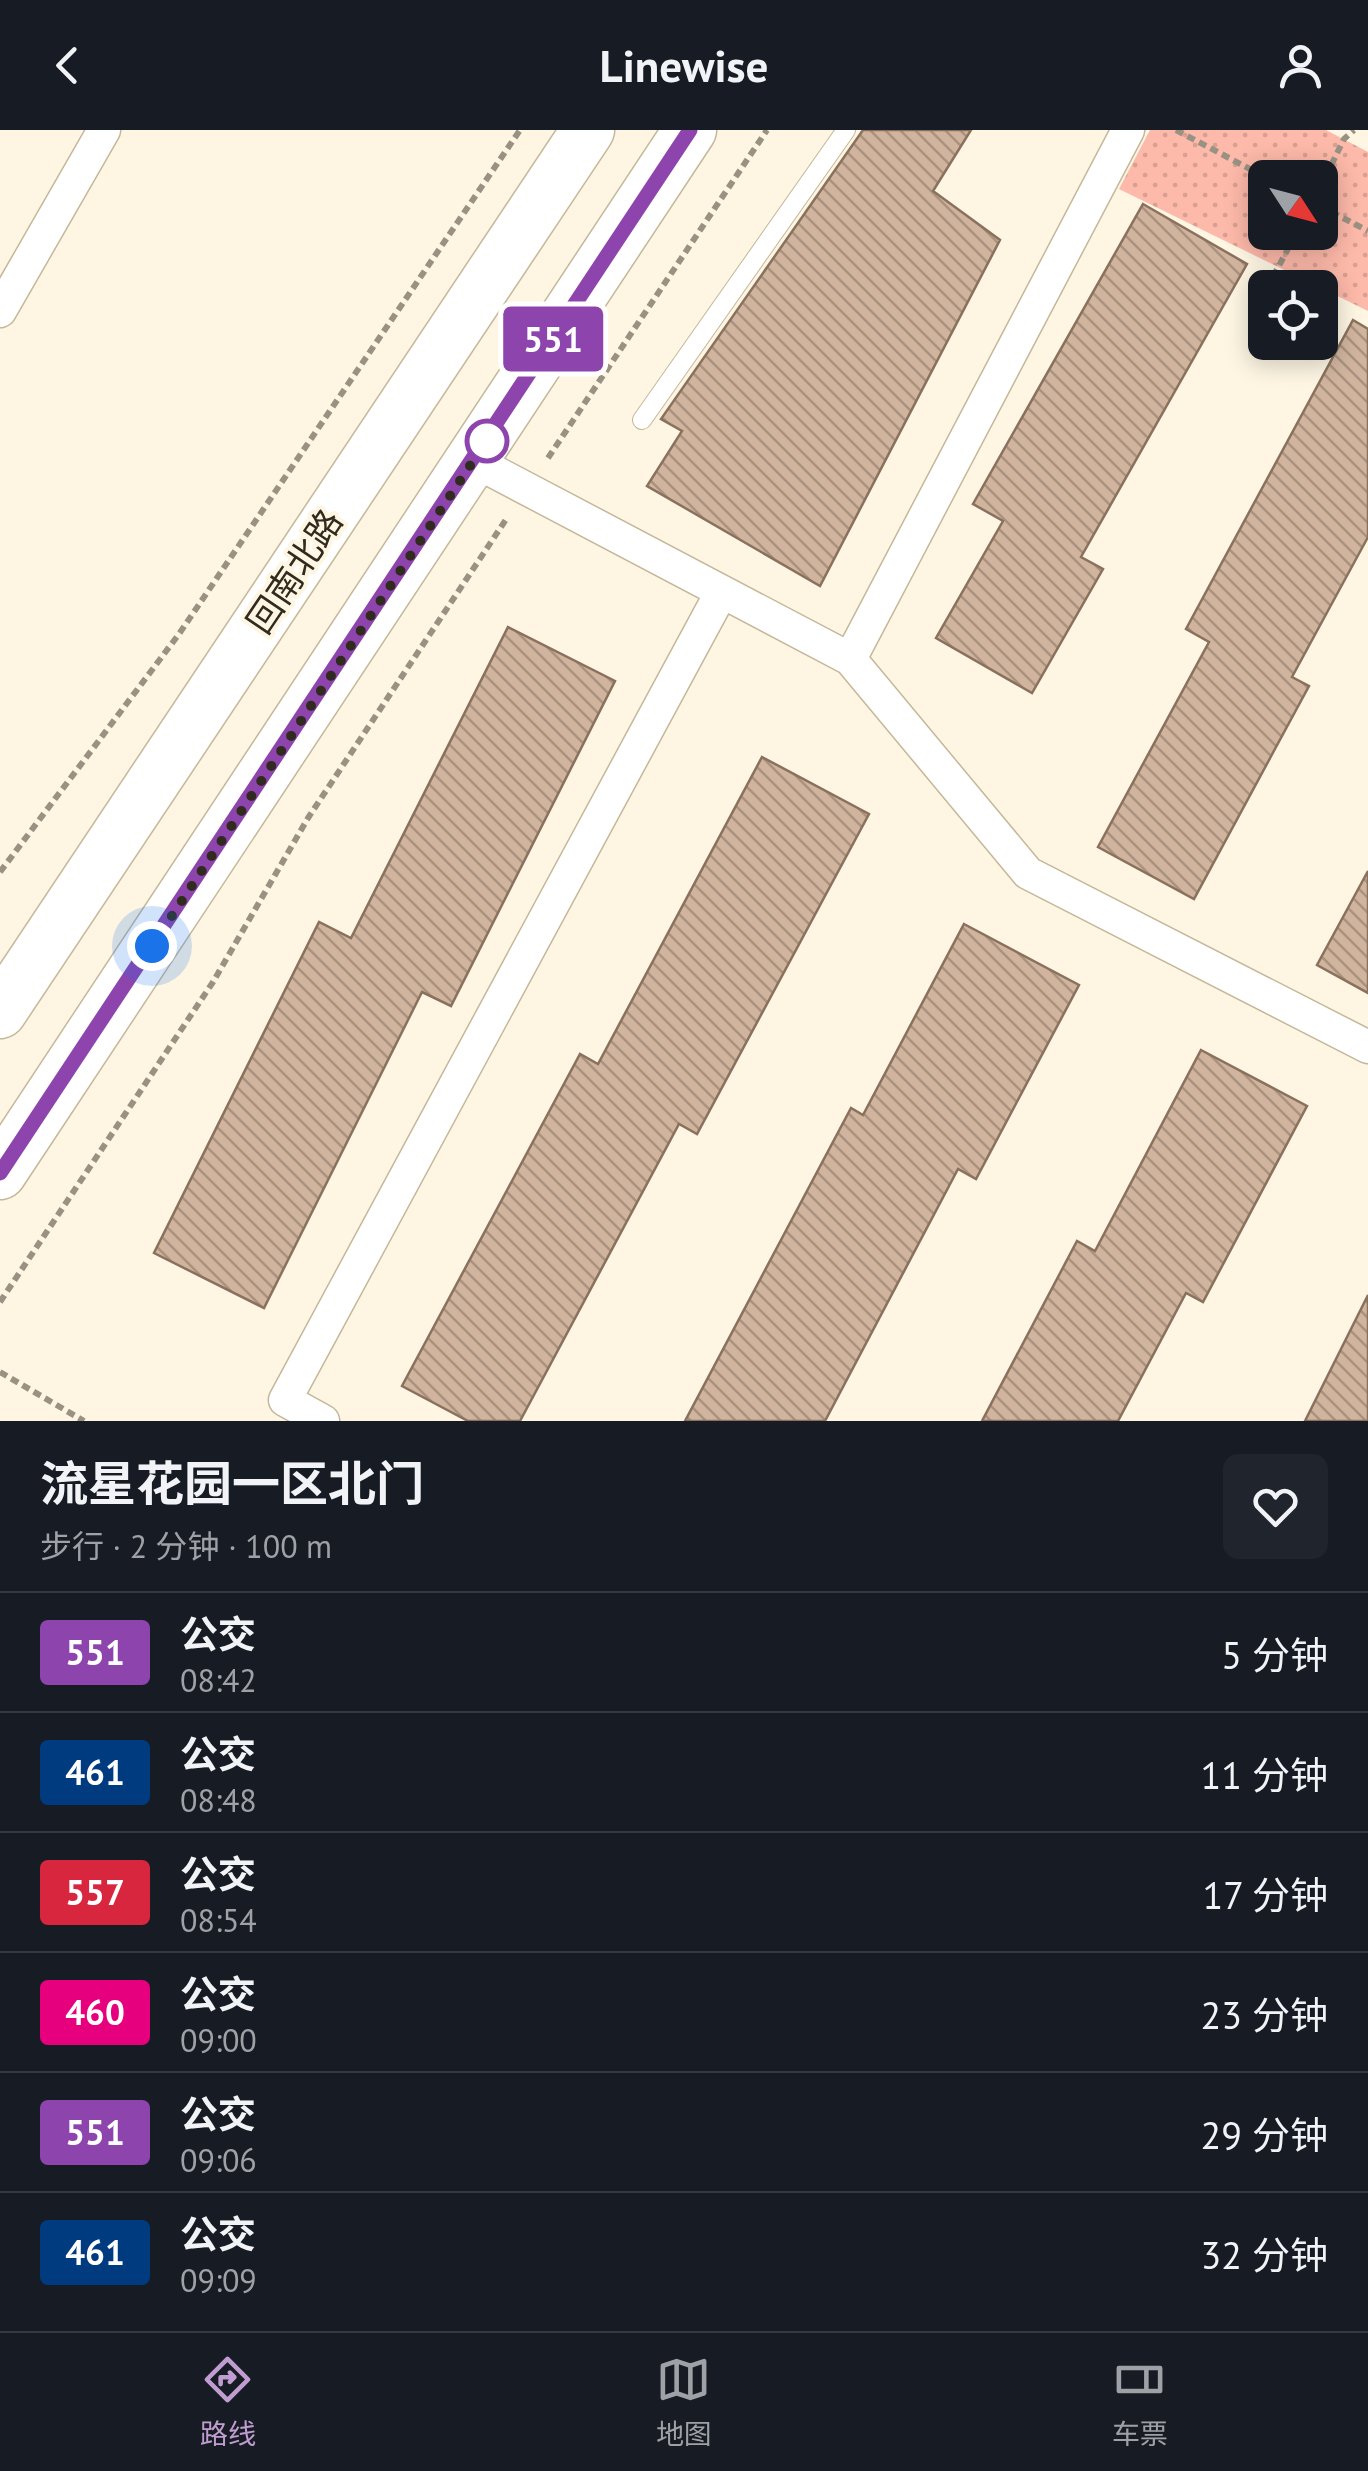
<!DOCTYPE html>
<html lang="zh">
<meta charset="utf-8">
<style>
:root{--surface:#171b24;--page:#20242c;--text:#f1f3f6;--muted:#9ea1a6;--line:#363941;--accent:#c09dd1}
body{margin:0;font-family:"PT Sans","Noto Sans SC",sans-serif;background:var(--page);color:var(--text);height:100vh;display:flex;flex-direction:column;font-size:38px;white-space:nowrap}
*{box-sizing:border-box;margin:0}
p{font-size:32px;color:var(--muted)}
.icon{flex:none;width:55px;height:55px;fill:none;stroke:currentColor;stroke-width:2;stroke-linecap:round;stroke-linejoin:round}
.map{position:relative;height:1291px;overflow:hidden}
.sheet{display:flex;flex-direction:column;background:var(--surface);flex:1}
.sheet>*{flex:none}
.badge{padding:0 20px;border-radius:8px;font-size:35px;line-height:65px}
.needle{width:65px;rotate:126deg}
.controls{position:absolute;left:1248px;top:30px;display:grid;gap:20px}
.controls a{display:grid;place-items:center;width:90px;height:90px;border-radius:15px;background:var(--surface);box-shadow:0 5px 25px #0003;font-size:50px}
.you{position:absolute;width:50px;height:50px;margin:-25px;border:8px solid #fff;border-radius:50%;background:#1a73e8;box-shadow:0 0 0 15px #1a73e833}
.map>.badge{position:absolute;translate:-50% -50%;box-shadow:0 0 0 5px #fff}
.round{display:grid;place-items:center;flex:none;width:105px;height:105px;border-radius:15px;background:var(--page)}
.head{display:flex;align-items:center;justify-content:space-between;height:170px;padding:0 40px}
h1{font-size:48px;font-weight:700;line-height:75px}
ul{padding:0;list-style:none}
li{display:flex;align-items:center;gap:30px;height:120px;padding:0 40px;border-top:2px solid var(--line)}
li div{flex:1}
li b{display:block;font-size:38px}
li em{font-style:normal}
li .badge{min-width:110px;font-weight:700;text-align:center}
header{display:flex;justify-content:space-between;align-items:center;height:130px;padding:0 40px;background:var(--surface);font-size:45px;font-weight:700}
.menu{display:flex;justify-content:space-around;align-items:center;height:140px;border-top:2px solid var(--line);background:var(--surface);font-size:28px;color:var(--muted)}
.menu a{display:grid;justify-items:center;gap:5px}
.menu .current{color:var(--accent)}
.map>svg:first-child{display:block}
.grass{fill:url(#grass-dots);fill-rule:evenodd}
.building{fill:url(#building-back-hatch);stroke:#8a715d;stroke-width:2.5}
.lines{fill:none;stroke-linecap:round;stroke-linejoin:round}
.service-casing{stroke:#c5b799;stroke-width:20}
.minor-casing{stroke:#c5b799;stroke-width:35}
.primary-casing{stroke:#c5b799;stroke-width:55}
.path{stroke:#999283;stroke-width:6;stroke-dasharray:8 5;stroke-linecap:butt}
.service{stroke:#fff;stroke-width:18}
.minor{stroke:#fff;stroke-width:32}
.primary{stroke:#fff;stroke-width:52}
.line-casing{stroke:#fff;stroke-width:22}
.line{stroke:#8e44ad;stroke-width:15}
.walk{stroke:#302a1f;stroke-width:10;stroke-dasharray:0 18}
.stop-dot{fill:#fff;stroke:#8e44ad;stroke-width:5}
.labels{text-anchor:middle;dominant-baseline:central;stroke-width:8;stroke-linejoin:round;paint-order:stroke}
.street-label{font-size:35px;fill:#302a1f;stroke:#fef6e3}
</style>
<header><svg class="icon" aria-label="back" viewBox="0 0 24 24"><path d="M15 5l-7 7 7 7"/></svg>Linewise<svg class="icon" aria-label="person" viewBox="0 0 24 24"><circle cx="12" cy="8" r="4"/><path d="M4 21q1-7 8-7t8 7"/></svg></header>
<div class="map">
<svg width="1368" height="1291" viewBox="0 0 1368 1291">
<defs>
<pattern id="grass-dots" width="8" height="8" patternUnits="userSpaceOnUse" patternTransform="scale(2.5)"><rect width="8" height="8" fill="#fdb9a9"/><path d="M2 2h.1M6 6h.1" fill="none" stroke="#d99f91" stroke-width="1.8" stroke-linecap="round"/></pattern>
<pattern id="building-back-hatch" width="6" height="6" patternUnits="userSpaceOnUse" patternTransform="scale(2.5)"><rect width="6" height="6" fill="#d0b49e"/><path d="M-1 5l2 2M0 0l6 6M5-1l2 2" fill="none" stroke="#a99380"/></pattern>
</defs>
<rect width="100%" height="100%" fill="#fef6e3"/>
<path class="grass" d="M1150,0H1326L1368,22V181L1119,59ZM1265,48H1320V102H1265Z"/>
<path class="building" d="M863,0H971L933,61L1000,110L820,456L647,356L682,301L661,289Z
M1143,74L1247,134L1081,427L1103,439L1032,563L936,508L1003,391L973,374Z
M1353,190L1368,199V407L1292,547L1309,556L1194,769L1098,717L1209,512L1186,499Z
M508,497L615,551L451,876L422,862L264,1178L154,1123L319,792L351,808Z
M762,627L869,684L697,1004L679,994L520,1291H468L402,1256L580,924L598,934Z
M1368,741V863L1317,835Z
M964,794L1079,855L976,1049L958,1039L825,1291H685L851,978L863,985Z
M1201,920L1307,976L1203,1172L1186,1163L1118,1291H982L1077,1111L1095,1121Z
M1368,1165V1291H1305Z"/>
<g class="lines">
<defs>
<path id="service" d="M642,290L846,0"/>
<path id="minor" d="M0,181L104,0
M474,331L850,529L1028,743L1368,917
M850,529L1128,0
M323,1291L285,1270L721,463"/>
<path id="primary" d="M0,882L588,0
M0,1043L690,0"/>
</defs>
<use href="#service" class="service-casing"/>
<use href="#minor" class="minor-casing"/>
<use href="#primary" class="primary-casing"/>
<path class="path" d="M1176,0L1267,48
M1320,58L1344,9L1354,0
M1320,76L1368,101
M1267,158L1297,102
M1263,198L1261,169L1265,162
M548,328L767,0
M0,742L179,504L520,0
M0,1172L213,852L308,688L507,388
M0,1242L84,1291"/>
<use href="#service" class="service"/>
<use href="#minor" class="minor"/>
<use href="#primary" class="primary"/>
</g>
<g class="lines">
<defs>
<path id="line" d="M0,1043L690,0"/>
</defs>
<use href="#line" class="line-casing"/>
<use href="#line" class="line"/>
<path class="walk" d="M152,816L495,298L487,311"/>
</g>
<circle class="stop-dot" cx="487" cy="311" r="20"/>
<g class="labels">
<g class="street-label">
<text transform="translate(294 441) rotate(-56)">回南北路</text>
</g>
</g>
</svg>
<div class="controls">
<a><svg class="needle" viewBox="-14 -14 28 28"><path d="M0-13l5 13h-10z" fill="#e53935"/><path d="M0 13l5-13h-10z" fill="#9ea1a6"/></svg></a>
<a><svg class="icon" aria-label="locate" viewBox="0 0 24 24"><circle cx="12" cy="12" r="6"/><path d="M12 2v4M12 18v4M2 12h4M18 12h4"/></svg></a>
</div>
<div class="you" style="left:152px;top:816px"></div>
<b class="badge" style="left:553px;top:209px;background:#8e44ad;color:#fff">551</b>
</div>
<section class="sheet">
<div class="head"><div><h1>流星花园一区北门</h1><p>步行 · 2 分钟 · 100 m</p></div><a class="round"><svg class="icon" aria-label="heart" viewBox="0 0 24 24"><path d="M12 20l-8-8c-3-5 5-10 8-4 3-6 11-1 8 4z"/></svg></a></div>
<ul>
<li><span class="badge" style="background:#8e44ad;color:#fff">551</span><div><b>公交</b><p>08:42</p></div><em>5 分钟</em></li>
<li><span class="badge" style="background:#003b80;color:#fff">461</span><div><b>公交</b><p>08:48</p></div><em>11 分钟</em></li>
<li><span class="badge" style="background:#d7263d;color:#fff">557</span><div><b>公交</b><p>08:54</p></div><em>17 分钟</em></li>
<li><span class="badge" style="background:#e6007e;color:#fff">460</span><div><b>公交</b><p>09:00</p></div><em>23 分钟</em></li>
<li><span class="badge" style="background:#8e44ad;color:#fff">551</span><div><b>公交</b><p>09:06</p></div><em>29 分钟</em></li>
<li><span class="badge" style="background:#003b80;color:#fff">461</span><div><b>公交</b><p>09:09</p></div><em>32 分钟</em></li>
</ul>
</section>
<nav class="menu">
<a class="current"><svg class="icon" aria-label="directions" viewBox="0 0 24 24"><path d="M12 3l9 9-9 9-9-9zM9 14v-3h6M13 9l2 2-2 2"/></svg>路线</a>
<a><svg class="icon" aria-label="map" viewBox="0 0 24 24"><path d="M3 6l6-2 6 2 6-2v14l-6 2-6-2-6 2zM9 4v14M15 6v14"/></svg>地图</a>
<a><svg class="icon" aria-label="tickets" viewBox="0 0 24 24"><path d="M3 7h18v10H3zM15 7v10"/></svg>车票</a>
</nav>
